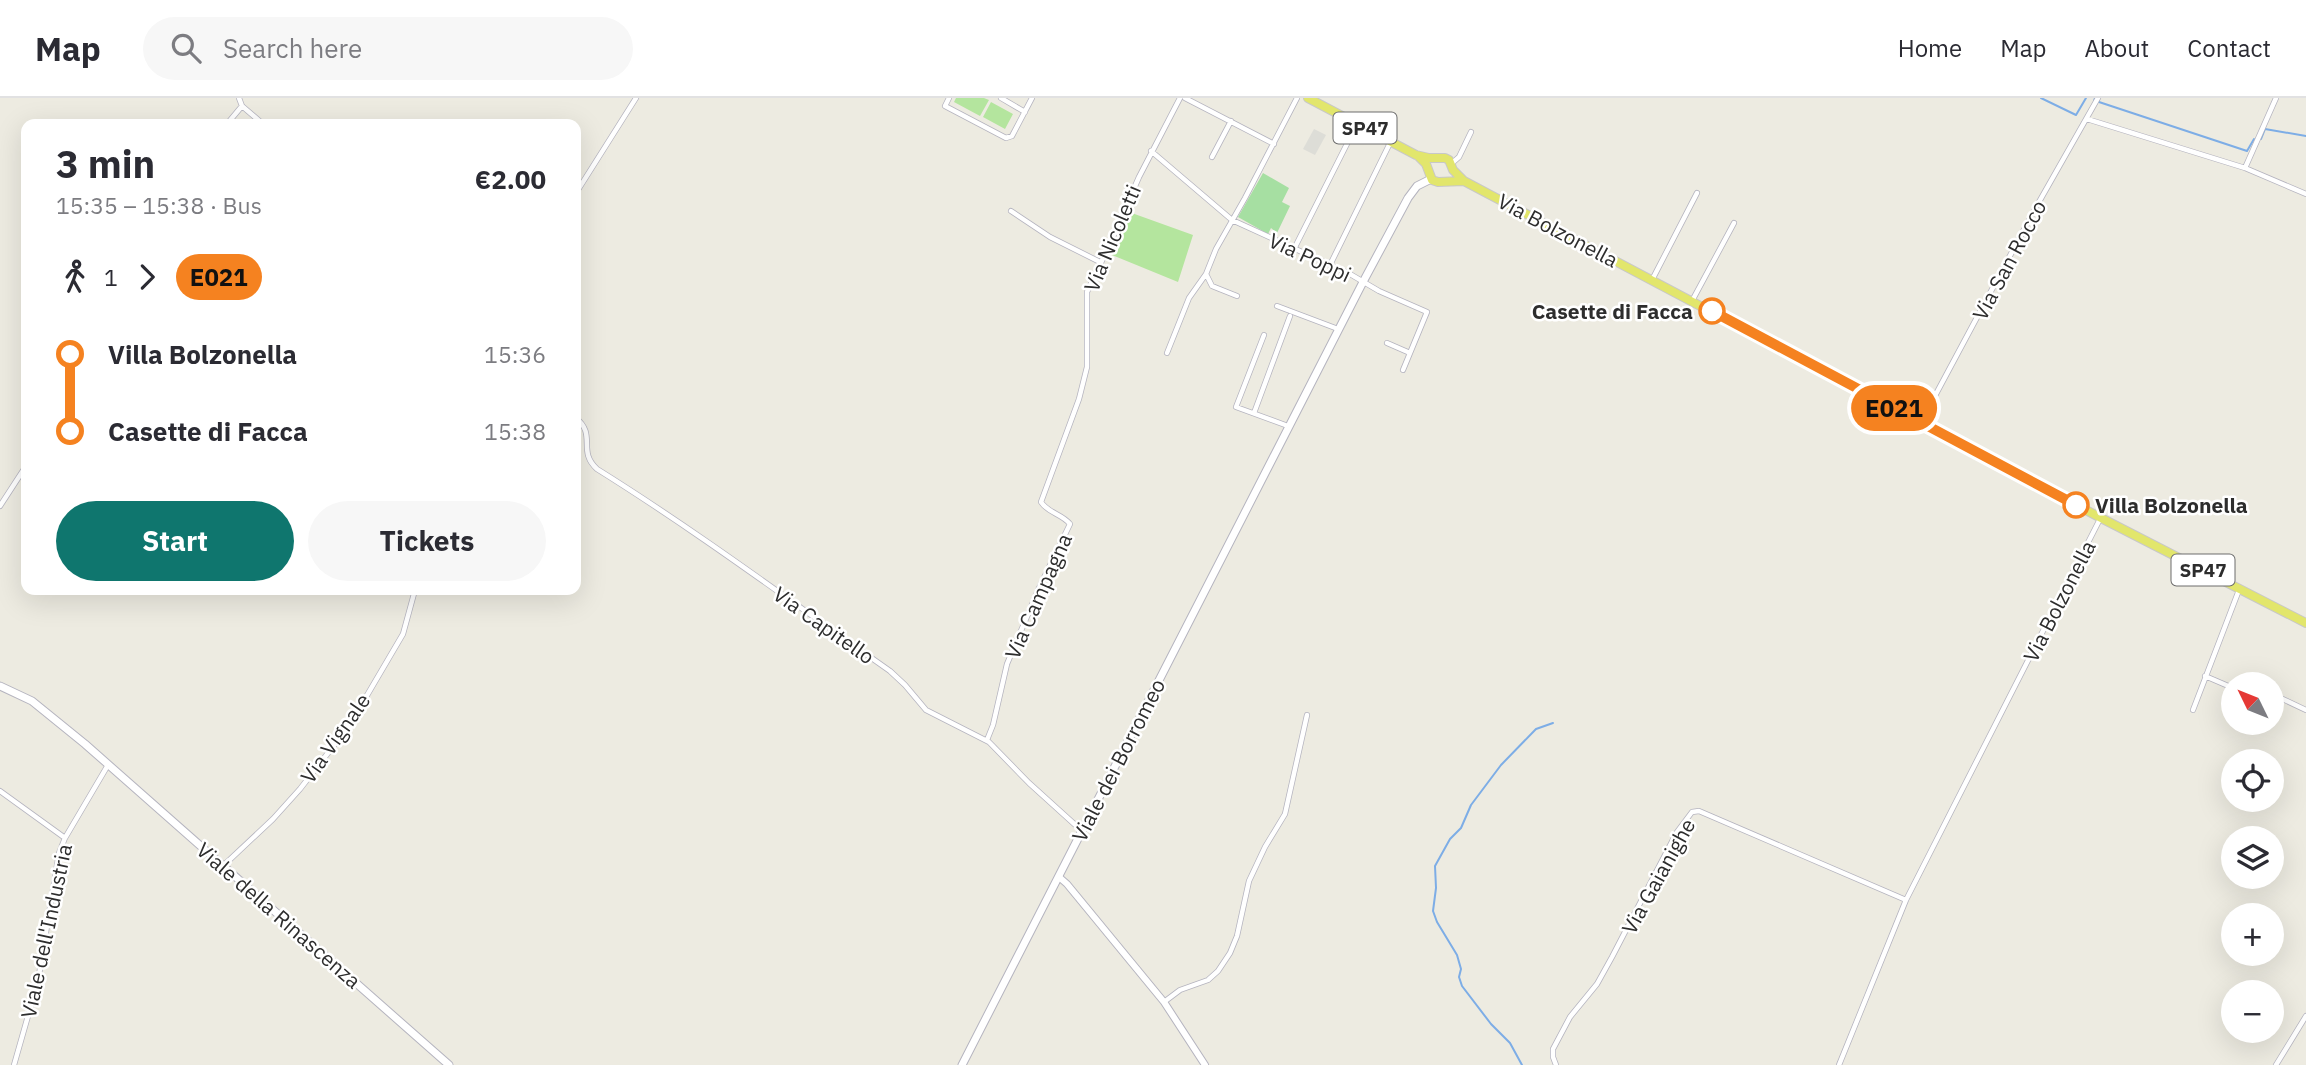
<!DOCTYPE html>
<meta charset="utf-8">
<style>
:root{--surface:#fff;--page:#f7f7f7;--text:#2b2b33;--muted:#7c7c81;--line:#e1e1e2;--accent:#0f766e}
body{margin:0;font-family:"IBM Plex Sans",sans-serif;background:var(--page);color:var(--text);height:100vh;display:flex;flex-direction:column;font-size:26px;white-space:nowrap}
*{box-sizing:border-box;margin:0}
p{font-size:23px;color:var(--muted)}
.icon{flex:none;width:38px;height:38px;fill:none;stroke:currentColor;stroke-width:2;stroke-linecap:round;stroke-linejoin:round}
.map{position:relative;flex:1;overflow:hidden}
.sheet{position:absolute;left:21px;top:21px;width:560px;height:476px;display:flex;flex-direction:column;background:var(--surface);border-radius:14px;box-shadow:0 7px 28px #0002}
.sheet>*{flex:none}
.badge{padding:0 14px;border-radius:23px;font-size:24px;line-height:46px}
.needle{width:46px;rotate:313deg}
.controls{position:absolute;left:2221px;top:574px;display:grid;gap:14px}
.controls a{display:grid;place-items:center;width:63px;height:63px;border-radius:50%;background:var(--surface);box-shadow:0 7px 28px #0002;font-size:35px}
.map>.badge{position:absolute;translate:-50% -50%;box-shadow:0 0 0 4px #fff}
.legs{display:flex;align-items:center;gap:10px;height:77px;padding:0 35px;font-size:23px}
.legs p{margin-inline-start:auto}
.overview{display:flex;align-items:center;justify-content:space-between;height:119px;padding:0 35px}
h1{font-size:38px;font-weight:700;line-height:52px}
.button{display:flex;gap:14px;margin-top:auto;padding:14px 35px}
.button a{flex:1;height:80px;border-radius:42px;background:var(--accent);color:#fff;font-size:28px;font-weight:700;line-height:80px;text-align:center}
.button a+a{background:var(--page);color:var(--text)}
ul{padding:0 35px;list-style:none}
li{display:flex;align-items:center;gap:24px;height:77px;font-size:26px}
li i{display:grid;place-items:center;width:10px;height:100%;margin:0 9px;background:currentColor}
li i::after{content:'';width:18px;height:18px;margin:-9px;border:5px solid;border-radius:50%;background:var(--surface)}
li p{margin-inline-start:auto}
li:first-child i{background:linear-gradient(#0000 50%,currentColor 0)}
li:last-child i{background:linear-gradient(currentColor 50%,#0000 0)}
header{display:flex;align-items:center;gap:42px;box-sizing:border-box;height:98px;padding:0 35px;background:var(--surface);border-bottom:2px solid var(--line)}
header strong{font-size:33px}
nav{display:flex;gap:38px;margin-inline-start:auto;font-size:24px}
.search{width:490px;height:63px;background:var(--page);display:flex;align-items:center;gap:18px;box-sizing:border-box;padding:0 24px;border-radius:38px;color:var(--muted);font-size:26px}
.map>svg:first-child{display:block}
.green{fill:#a6dfa2}
.pitch{fill:#b4e59e}
.plaza{fill:#ddddd7}
.lines{fill:none;stroke-linecap:round;stroke-linejoin:round}
.stream{stroke:#7dade6;stroke-width:2}
.minor-casing{stroke:#b5b4bf;stroke-width:6}
.tertiary-casing{stroke:#b5b4bf;stroke-width:8}
.secondary-casing{stroke:#b5b4bf;stroke-width:9}
.primary-casing{stroke:#c8c8c8;stroke-width:10}
.minor{stroke:#fff;stroke-width:4.5}
.tertiary{stroke:#fff;stroke-width:6}
.secondary{stroke:#fff;stroke-width:7}
.primary{stroke:#e2e66c;stroke-width:8}
.line-1-casing{stroke:#fff;stroke-width:16}
.line-1{stroke:#f58220;stroke-width:10}
.stop-1-dot{fill:#fff;stroke:#f58220;stroke-width:3.5}
.labels{text-anchor:middle;dominant-baseline:central;stroke-width:5;stroke-linejoin:round;paint-order:stroke}
.shield{fill:#fff;stroke:#6c6c6c;stroke-width:2}
.shield-label{font-size:19px;font-weight:bold;fill:#2d2d2d}
.street-label{font-size:21px;fill:#2d2d2d;stroke:#fff}
.stop-label{font-size:21px;font-weight:bold;fill:#2d2d2d;stroke:#fff;text-anchor:end}
</style>
<header>
<strong>Map</strong>
<div class="search"><svg class="icon" aria-label="search" viewBox="0 0 24 24"><circle cx="10" cy="10" r="6"/><path d="M15 15l6 6"/></svg>Search here</div>
<nav><a>Home</a><a>Map</a><a>About</a><a>Contact</a></nav>
</header>
<div class="map">
<svg width="2306" height="967" viewBox="0 0 2306 967">
<rect width="100%" height="100%" fill="#edebe1"/>
<path class="green" d="M1263,75L1289,90L1282,104L1290,108L1277,135L1271,130L1268,136L1238,119Z"/>
<path class="pitch" d="M956,0H984L989,2L980,18L954,4Z
M991,4L1013,16L1005,31L983,19Z
M1129,114L1193,137L1178,184L1112,157Z"/>
<path class="plaza" d="M1314,31L1326,37L1315,57L1303,51Z"/>
<g class="lines">
<path class="stream" d="M2041,0L2076,17L2086,0
M2094,3L2095,0
M2099,4L2247,53L2254,41
M2261,41L2265,31L2306,38
M1522,967L1510,945L1491,926L1462,888L1459,879L1461,871L1457,857L1437,824L1433,813L1436,790L1435,768L1450,741L1461,730L1471,707L1501,667L1536,631L1553,625"/>
<defs>
<path id="minor" d="M239,0L242,8L263,26
M949,0L945,8L1006,40L1012,38L1032,0
M1001,0L1025,14
M1185,0L1274,46
M2087,21L2245,70L2306,96
M227,26L242,8
M1151,53L1232,122L1350,176L1379,193L1427,214L1403,272
M1212,59L1231,23
M1451,66L1459,59L1471,34
M2245,70L2276,0
M576,95L636,0
M1011,113L1050,139L1100,164
M1294,151L1357,26
M1330,167L1391,43
M1652,182L1697,95
M1237,198L1212,188L1206,176L1216,151L1245,100L1297,0
M1692,203L1734,125
M1277,208L1338,231
M1264,237L1236,309L1288,328
M1387,245L1410,255
M1167,255L1189,200L1206,176
M1254,315L1290,218
M576,320C597,337 577,353 597,371C698,434 793,505 890,573L905,587L926,612L989,644L1029,685L1082,733
M1921,324L2035,111L2098,0
M0,408L26,368
M2205,578L2233,590
M2272,596L2306,612
M2193,612L2239,492
M987,642L993,627L1007,566L1039,490L1070,426C1062,416 1048,415 1041,404L1079,301L1087,269V194L1108,150L1139,79L1180,0
M0,693L65,740
M223,768L273,721L300,691L349,628L403,536L415,492
M1164,904L1180,892L1208,882L1218,873L1230,855L1237,838L1249,783L1265,749L1285,716L1307,617
M14,967L38,883L59,755L65,740L108,667
M1556,967L1553,959V951L1570,919L1597,886L1612,859L1677,734L1692,714L1699,713L1906,802
M1839,967L1906,802L2100,421
M2276,967L2306,918"/>
<path id="tertiary" d="M1059,779L1067,786L1164,904L1205,967"/>
<path id="secondary" d="M0,588L32,603L85,646L449,967
M962,967L1363,184L1408,100L1417,88L1431,81"/>
<path id="primary" d="M1308,0L1416,57L1429,60H1445L1449,62L1453,72L1464,83L2101,420L2306,525
M1419,59L1426,66L1432,82L1438,84L1464,83"/>
</defs>
<use href="#minor" class="minor-casing"/>
<use href="#tertiary" class="tertiary-casing"/>
<use href="#secondary" class="secondary-casing"/>
<use href="#primary" class="primary-casing"/>
<use href="#minor" class="minor"/>
<use href="#tertiary" class="tertiary"/>
<use href="#secondary" class="secondary"/>
<use href="#primary" class="primary"/>
</g>
<g class="lines">
<defs>
<path id="line-1" d="M1712,213L2076,407"/>
</defs>
<use href="#line-1" class="line-1-casing"/>
<use href="#line-1" class="line-1"/>
</g>
<g class="stop-1-dot">
<circle cx="1712" cy="213" r="12"/>
<circle cx="2076" cy="407" r="12"/>
</g>
<g class="labels">
<g class="shield">
<rect x="1333.5" y="14.5" width="63" height="31" rx="5"/>
<rect x="2171.5" y="456.5" width="63" height="31" rx="5"/>
</g>
<g class="shield-label">
<text x="1365" y="30">SP47</text>
<text x="2203" y="472">SP47</text>
</g>
<g class="street-label">
<text transform="translate(1558 132) rotate(28)">Via Bolzonella</text>
<text transform="translate(1112 140) rotate(-67)">Via Nicoletti</text>
<text transform="translate(1310 159) rotate(25)">Via Poppi</text>
<text transform="translate(2009 162) rotate(-62)">Via San Rocco</text>
<text transform="translate(1038 498) rotate(-66)">Via Campagna</text>
<text transform="translate(2059 503) rotate(-63)">Via Bolzonella</text>
<text transform="translate(824 527) rotate(35)">Via Capitello</text>
<text transform="translate(335 640) rotate(-55)">Via Vignale</text>
<text transform="translate(1118 662) rotate(-63)">Viale dei Borromeo</text>
<text transform="translate(1658 778) rotate(-61)">Via Gaianighe</text>
<text transform="translate(279 817) rotate(41)">Viale della Rinascenza</text>
<text transform="translate(46 833) rotate(-78)">Viale dell'Industria</text>
</g>
<g class="stop-label">
<text x="1693" y="213">Casette di Facca</text>
<text x="2095" y="407" text-anchor="start">Villa Bolzonella</text>
</g>
</g>
</svg>
<div class="controls">
<a><svg class="needle" viewBox="-14 -14 28 28"><path d="M0-13l5 13h-10z" fill="#e53935"/><path d="M0 13l5-13h-10z" fill="#7c7c81"/></svg></a>
<a><svg class="icon" aria-label="locate" viewBox="0 0 24 24"><circle cx="12" cy="12" r="6"/><path d="M12 2v4M12 18v4M2 12h4M18 12h4"/></svg></a>
<a><svg class="icon" aria-label="layers" viewBox="0 0 24 24"><path d="M12 4l9 5-9 5-9-5zM3 14l9 5 9-5"/></svg></a>
<a>+</a>
<a>−</a>
</div>
<b class="badge" style="left:1894px;top:310px;background:#f58220;color:#111">E021</b>
<section class="sheet">
<div class="overview"><div><h1>3 min</h1><p>15:35 – 15:38 · Bus</p></div><b>€2.00</b></div>
<div class="legs"><svg class="icon" aria-label="walk" viewBox="0 0 24 24"><circle cx="13" cy="4" r="2"/><path d="M13 8l-2 6 4 7M11 14l-3 7M7 12l3-4h3l4 4"/></svg>1<svg class="icon" aria-label="forward" viewBox="0 0 24 24"><path d="M9 5l7 7-7 7"/></svg><b class="badge" style="background:#f58220;color:#111">E021</b></div>
<ul>
<li><i style="color:#f58220"></i><b>Villa Bolzonella</b><p>15:36</p></li>
<li><i style="color:#f58220"></i><b>Casette di Facca</b><p>15:38</p></li>
</ul>
<div class="button"><a>Start</a><a>Tickets</a></div>
</section>
</div>
